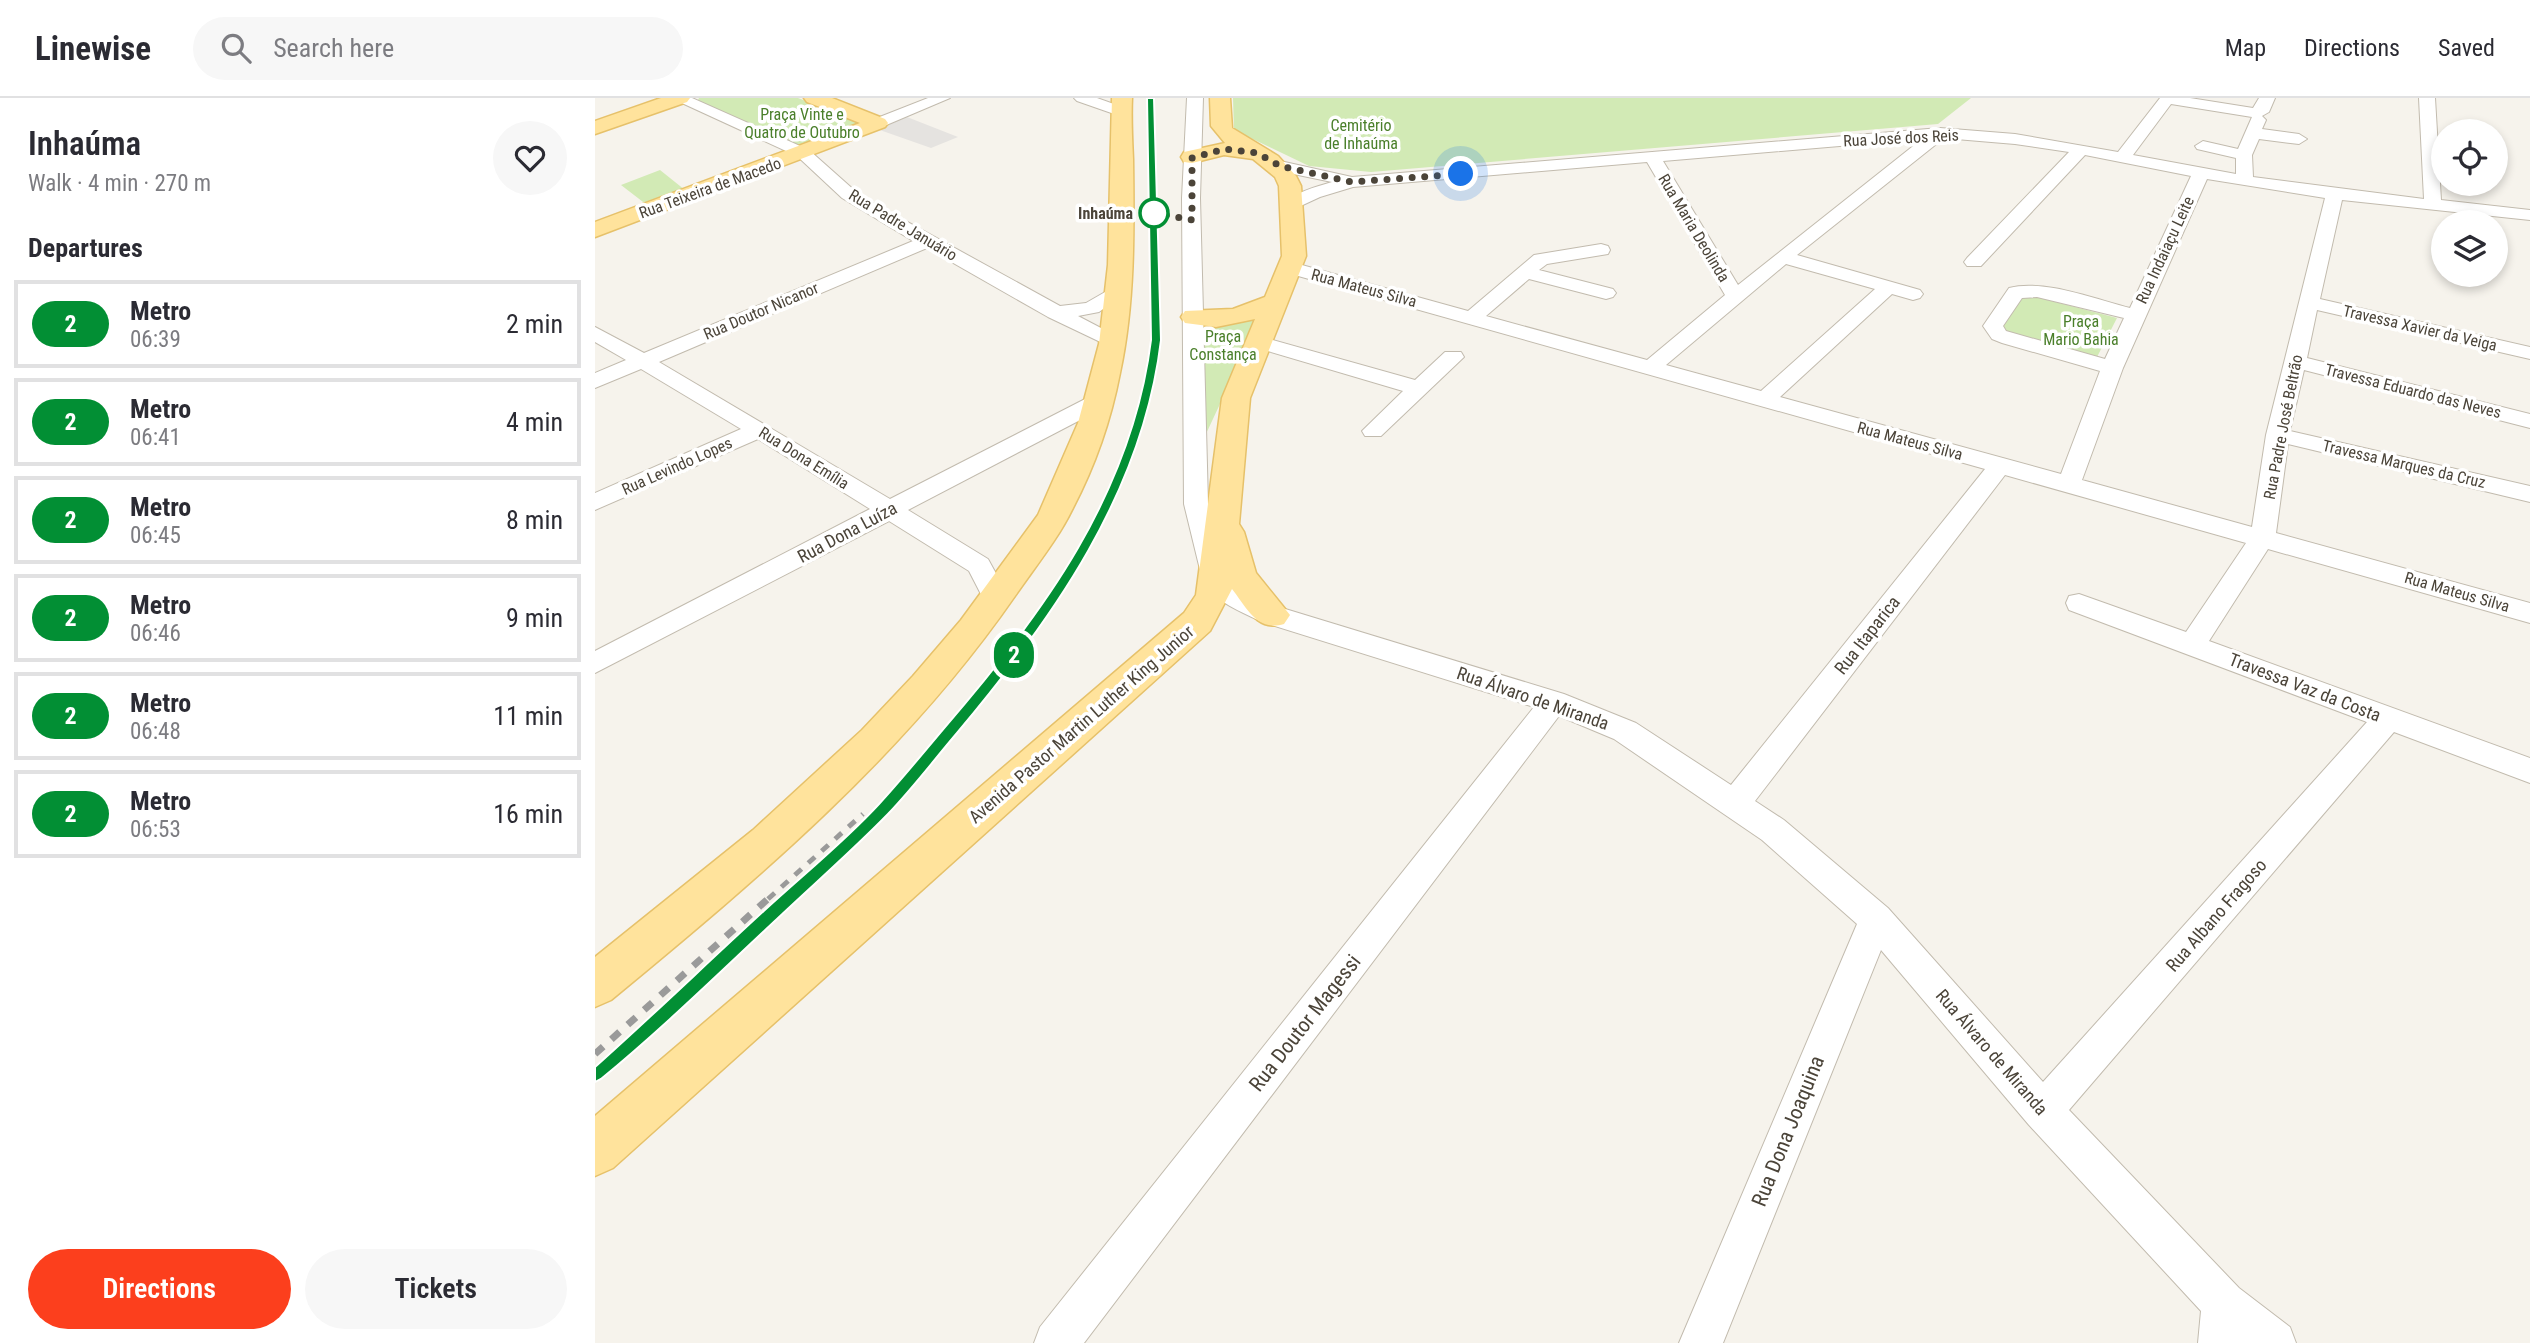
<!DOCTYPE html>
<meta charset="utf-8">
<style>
:root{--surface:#fff;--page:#f7f7f7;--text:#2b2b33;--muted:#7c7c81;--line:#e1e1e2;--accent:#fc3f1d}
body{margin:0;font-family:"Roboto Condensed",sans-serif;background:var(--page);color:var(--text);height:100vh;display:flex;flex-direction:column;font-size:26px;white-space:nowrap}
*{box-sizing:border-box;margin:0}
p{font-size:23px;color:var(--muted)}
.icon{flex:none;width:38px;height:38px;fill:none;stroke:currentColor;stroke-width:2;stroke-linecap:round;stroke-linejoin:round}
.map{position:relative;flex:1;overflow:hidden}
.panel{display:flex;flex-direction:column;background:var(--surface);width:595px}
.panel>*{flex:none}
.badge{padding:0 14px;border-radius:23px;font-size:24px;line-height:46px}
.tools{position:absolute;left:1836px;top:21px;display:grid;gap:14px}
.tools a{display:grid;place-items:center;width:77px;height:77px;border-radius:50%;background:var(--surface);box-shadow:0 4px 10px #0003;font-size:35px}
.you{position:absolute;width:35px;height:35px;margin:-18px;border:5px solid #fff;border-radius:50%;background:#1a73e8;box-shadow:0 0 0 10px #1a73e833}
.map>.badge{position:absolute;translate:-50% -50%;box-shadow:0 0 0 4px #fff}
h2{padding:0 28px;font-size:26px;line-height:63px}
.round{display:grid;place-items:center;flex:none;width:74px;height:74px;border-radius:37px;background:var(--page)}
.headline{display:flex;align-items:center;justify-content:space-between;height:119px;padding:0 28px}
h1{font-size:33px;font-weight:600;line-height:52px}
.action{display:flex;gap:14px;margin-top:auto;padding:14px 28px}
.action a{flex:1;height:80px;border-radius:42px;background:var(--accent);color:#fff;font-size:28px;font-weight:600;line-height:80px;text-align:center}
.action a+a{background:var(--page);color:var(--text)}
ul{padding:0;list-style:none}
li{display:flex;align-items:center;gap:21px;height:88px;margin:0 14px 10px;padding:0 14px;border:4px solid var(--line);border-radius:0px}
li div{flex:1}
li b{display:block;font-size:26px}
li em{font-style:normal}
li .badge{min-width:77px;font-weight:700;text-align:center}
header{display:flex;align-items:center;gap:42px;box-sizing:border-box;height:98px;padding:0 35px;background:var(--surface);border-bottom:2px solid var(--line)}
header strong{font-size:33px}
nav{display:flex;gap:38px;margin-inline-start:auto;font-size:24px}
.search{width:490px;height:63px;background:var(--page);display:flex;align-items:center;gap:18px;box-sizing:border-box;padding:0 24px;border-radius:38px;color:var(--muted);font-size:26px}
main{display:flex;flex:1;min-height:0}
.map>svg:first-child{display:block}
.green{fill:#d2eab5}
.parking{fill:#e5e3e0}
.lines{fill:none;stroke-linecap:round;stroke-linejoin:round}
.minor-casing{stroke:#c2bbae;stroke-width:2}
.major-casing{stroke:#e6c16a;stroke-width:3}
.minor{fill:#fff;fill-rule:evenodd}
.major{fill:#ffe39c;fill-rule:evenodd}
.rail-far3{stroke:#9a9a9a;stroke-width:2.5;stroke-dasharray:5 5;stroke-linecap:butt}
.rail-far2{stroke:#9a9a9a;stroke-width:4.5;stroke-dasharray:7 7;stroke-linecap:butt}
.rail-far1{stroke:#9a9a9a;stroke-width:5;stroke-dasharray:9 9;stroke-linecap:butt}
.rail{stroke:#9a9a9a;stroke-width:7;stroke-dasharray:11 11;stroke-linecap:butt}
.line{fill:#028f34;stroke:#fff;stroke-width:2}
.walk{stroke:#4b4439;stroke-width:7;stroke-dasharray:0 12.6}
.stop-dot{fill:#fff;stroke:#028f34;stroke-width:3.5}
.labels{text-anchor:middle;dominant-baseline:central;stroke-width:7;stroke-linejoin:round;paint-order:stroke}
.far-park-label{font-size:16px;fill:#4a7f2a;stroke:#fff}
.far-street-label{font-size:16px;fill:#4b4439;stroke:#fff}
.far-stop-label{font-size:16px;font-weight:bold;fill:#4b4439;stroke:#fff;text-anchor:end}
.street-label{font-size:18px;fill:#4b4439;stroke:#fff}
.near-street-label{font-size:21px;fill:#4b4439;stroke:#fff}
</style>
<header>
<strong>Linewise</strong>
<div class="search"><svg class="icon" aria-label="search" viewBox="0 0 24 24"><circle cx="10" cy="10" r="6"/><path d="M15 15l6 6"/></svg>Search here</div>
<nav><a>Map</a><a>Directions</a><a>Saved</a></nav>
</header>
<main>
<section class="panel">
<div class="headline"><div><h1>Inhaúma</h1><p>Walk · 4 min · 270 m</p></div><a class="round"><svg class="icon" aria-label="heart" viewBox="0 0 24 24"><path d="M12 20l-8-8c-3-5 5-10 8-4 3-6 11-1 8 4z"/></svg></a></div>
<h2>Departures</h2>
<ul>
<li><span class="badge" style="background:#028f34;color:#fff">2</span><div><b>Metro</b><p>06:39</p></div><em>2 min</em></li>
<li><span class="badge" style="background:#028f34;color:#fff">2</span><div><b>Metro</b><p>06:41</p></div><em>4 min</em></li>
<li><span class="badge" style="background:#028f34;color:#fff">2</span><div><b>Metro</b><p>06:45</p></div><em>8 min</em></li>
<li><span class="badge" style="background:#028f34;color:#fff">2</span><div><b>Metro</b><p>06:46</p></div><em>9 min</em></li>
<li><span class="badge" style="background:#028f34;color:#fff">2</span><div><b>Metro</b><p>06:48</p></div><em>11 min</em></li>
<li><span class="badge" style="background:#028f34;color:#fff">2</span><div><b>Metro</b><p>06:53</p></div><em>16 min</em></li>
</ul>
<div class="action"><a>Directions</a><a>Tickets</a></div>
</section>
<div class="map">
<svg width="1935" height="1245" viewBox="0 0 1935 1245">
<rect width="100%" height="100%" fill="#f6f3ec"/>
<path class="green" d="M104,0H203L268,25L209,48L202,47L102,4Z
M638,0H1376L1343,26L776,74L714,68L639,32Z
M65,72L90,92L52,107L26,87Z
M1426,195L1522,220L1502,259L1403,232Z
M666,218L610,338L607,226Z"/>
<path class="parking" d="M312,19L363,39L336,50L282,31Z"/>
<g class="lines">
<defs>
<path id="minor" d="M76,0H97L214,52L259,92L278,105L465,208L491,205L524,186L534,192L504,214L483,218L525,240L528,244L525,248L518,250L453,219L332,150L64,264L295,401L496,298H512L515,303L512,308L313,412L393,461L415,501L412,508L402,510L392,508L374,473L294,423L0,575V553L275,411L163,341L0,412V395L146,331L46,271L0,290V275L31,262L0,244V229L49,255L318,143L247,100L202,58Z
M333,0H355L289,28H277L275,25L277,22Z
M479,0H502L530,10L533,13L525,18L482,3Z
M592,0H608L605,100L613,406L633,480L657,496L687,510L969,596L1041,625L1136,687L1390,371L689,174L686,170L696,164L873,213L939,157L1006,146L1013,148L1015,152L1013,156L952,166L944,172L1018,191L1021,195L1018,199L1011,201L934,181L891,218L1052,262L1130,197L1052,64L758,89L725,99L697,112L688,107C700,94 720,89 737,84L679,72L677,68L679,64L685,63L757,79L1345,30L1420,36L1523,54L1565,0H1595L1658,10L1664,0H1680L1674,14L1667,18L1671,22L1667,31L1704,36L1712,41L1704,46L1664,41L1657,57L1658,79L1829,101L1824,0H1840L1846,102L1935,112V122L1747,102L1725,201L1935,249V261L1722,212L1712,260L1935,316V330L1709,272L1695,333L1935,388V404L1693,346L1681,435L1935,505V525L1673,451L1614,543L1935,660V685L1799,634L1474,1012L1644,1190L1695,1229L1701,1245H1603L1606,1213L1434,1027L1286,852L1128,1245H1084L1262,826L1167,742L1019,641L964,618L489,1245H439L445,1229L939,609L667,524C647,514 620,504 608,484L589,406L587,100ZM1576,6L1657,19L1643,51L1608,43L1600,48L1602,51L1641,60V76L1538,57ZM1349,40L1420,46L1474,54L1372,160L1369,164L1372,168H1386L1490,57L1596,78L1535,210C1499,201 1449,181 1414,190L1388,228L1397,241L1407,245L1505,273L1466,376L1185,299L1297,196L1318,202L1325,200L1328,196L1325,192L1202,157ZM1327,41L1143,187L1068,63ZM1612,81L1730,100L1671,337L1657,429L1487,382L1528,270ZM1191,166L1280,191L1166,293L1071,267ZM1442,199L1529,220L1510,261L1411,233L1408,228L1427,200ZM1410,377L1651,445L1591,534L1484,496L1474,498L1471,505L1474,512L1772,624L1448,984L1293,810L1189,722L1160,703Z
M663,238L820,282L850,254H866L869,259L786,338H770L767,333L808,293L656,248L653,244L656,240Z"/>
<path id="major" d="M66,0H95L92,4L0,36V23Z
M209,0H237L290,21L293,25L290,29L0,139V124L265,25L212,4Z
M517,0H537C536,20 537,40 538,61C539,132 540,205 525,275C516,322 500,368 478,410C463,441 440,469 420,498C310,657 164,780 16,902L0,909V859L158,732L267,632L318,578L366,522L443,417L483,325L504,246L513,167Z
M615,0H635L637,30L683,58L701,78L706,88L711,158L655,300L644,426L649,434L661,475L695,517L689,526C662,534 652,510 637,491L615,533L18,1070L0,1078V1018L589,515L601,497L627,300L660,221L621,229L590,225L586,219L590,213L638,211L670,199L687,158L684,88L680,79L658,61L629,57L597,65L589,64L586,59L589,54L630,45L616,28Z"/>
</defs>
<use href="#minor" class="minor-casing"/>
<use href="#major" class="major-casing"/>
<use href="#minor" class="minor"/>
<use href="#major" class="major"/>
<path class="rail-far3" d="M556,0L560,200"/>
<path class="rail-far2" d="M482,460C521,396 555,318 561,242C562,228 560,213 560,198"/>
<path class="rail-far1" d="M173,801L268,716
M193,801C304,700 406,587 484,459"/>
<path class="rail" d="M0,956L175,799
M0,975L195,799"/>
</g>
<path class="line" d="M552,0H559L566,242C548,394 458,521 362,635C339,662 318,690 293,716C258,752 219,786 182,821C124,875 67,931 6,981L0,984V969C56,919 113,864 172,810C209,776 250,743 284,706C307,681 328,655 350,629C448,516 537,395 556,242Z"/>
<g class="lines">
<path class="walk" d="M559,115L597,122V60L629,51L662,55L685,68L757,84L866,76"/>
</g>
<circle class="stop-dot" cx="559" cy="115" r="14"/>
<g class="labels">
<g class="far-park-label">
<text x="207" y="16">Praça Vinte e<tspan x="207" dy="18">Quatro de Outubro</tspan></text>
<text x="766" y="27">Cemitério<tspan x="766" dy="18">de Inhaúma</tspan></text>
<text x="1486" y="223">Praça<tspan x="1486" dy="18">Mario Bahia</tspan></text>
<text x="628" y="238">Praça<tspan x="628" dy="18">Constança</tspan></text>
</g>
<g class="far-street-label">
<text transform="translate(1306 40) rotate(-3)">Rua José dos Reis</text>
<text transform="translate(115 90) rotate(-20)">Rua Teixeira de Macedo</text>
<text transform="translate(308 127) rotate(31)">Rua Padre Januário</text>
<text transform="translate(1099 130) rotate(59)">Rua Maria Deolinda</text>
<text transform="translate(1570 152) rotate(-65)">Rua Indaiaçu Leite</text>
<text transform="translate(769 190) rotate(15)">Rua Mateus Silva</text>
<text transform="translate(166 213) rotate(-23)">Rua Doutor Nicanor</text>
<text transform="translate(1825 230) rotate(13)">Travessa Xavier da Veiga</text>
<text transform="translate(1818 293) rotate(14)">Travessa Eduardo das Neves</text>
<text transform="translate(1688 329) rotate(-79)">Rua Padre José Beltrão</text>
<text transform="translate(1315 343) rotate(15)">Rua Mateus Silva</text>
<text transform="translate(209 360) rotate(32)">Rua Dona Emília</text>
<text transform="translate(1809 366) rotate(13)">Travessa Marques da Cruz</text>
<text transform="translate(82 368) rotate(-24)">Rua Levindo Lopes</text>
<text transform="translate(1862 494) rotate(16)">Rua Mateus Silva</text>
</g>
<g class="far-stop-label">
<text x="538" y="115">Inhaúma</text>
</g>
<g class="street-label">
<text transform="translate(252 434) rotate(-28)">Rua Dona Luíza</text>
<text transform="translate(1272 537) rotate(-52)">Rua Itaparica</text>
<text transform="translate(1710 589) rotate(21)">Travessa Vaz da Costa</text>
<text transform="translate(938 600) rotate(19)">Rua Álvaro de Miranda</text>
<text transform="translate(486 626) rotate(-41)">Avenida Pastor Martin Luther King Junior</text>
<text transform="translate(1621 817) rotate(-49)">Rua Albano Fragoso</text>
<text transform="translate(1397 954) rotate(49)">Rua Álvaro de Miranda</text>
</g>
<g class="near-street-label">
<text transform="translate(710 925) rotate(-52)">Rua Doutor Magessi</text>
<text transform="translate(1193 1033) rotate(-68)">Rua Dona Joaquina</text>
</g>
</g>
</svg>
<div class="tools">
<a><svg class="icon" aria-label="locate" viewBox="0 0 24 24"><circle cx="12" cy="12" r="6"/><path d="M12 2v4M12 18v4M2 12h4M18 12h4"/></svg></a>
<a><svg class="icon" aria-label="layers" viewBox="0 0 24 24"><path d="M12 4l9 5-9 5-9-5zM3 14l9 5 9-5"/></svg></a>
</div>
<div class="you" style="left:866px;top:76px"></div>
<b class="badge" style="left:419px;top:557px;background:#028f34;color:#fff">2</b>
</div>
</main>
